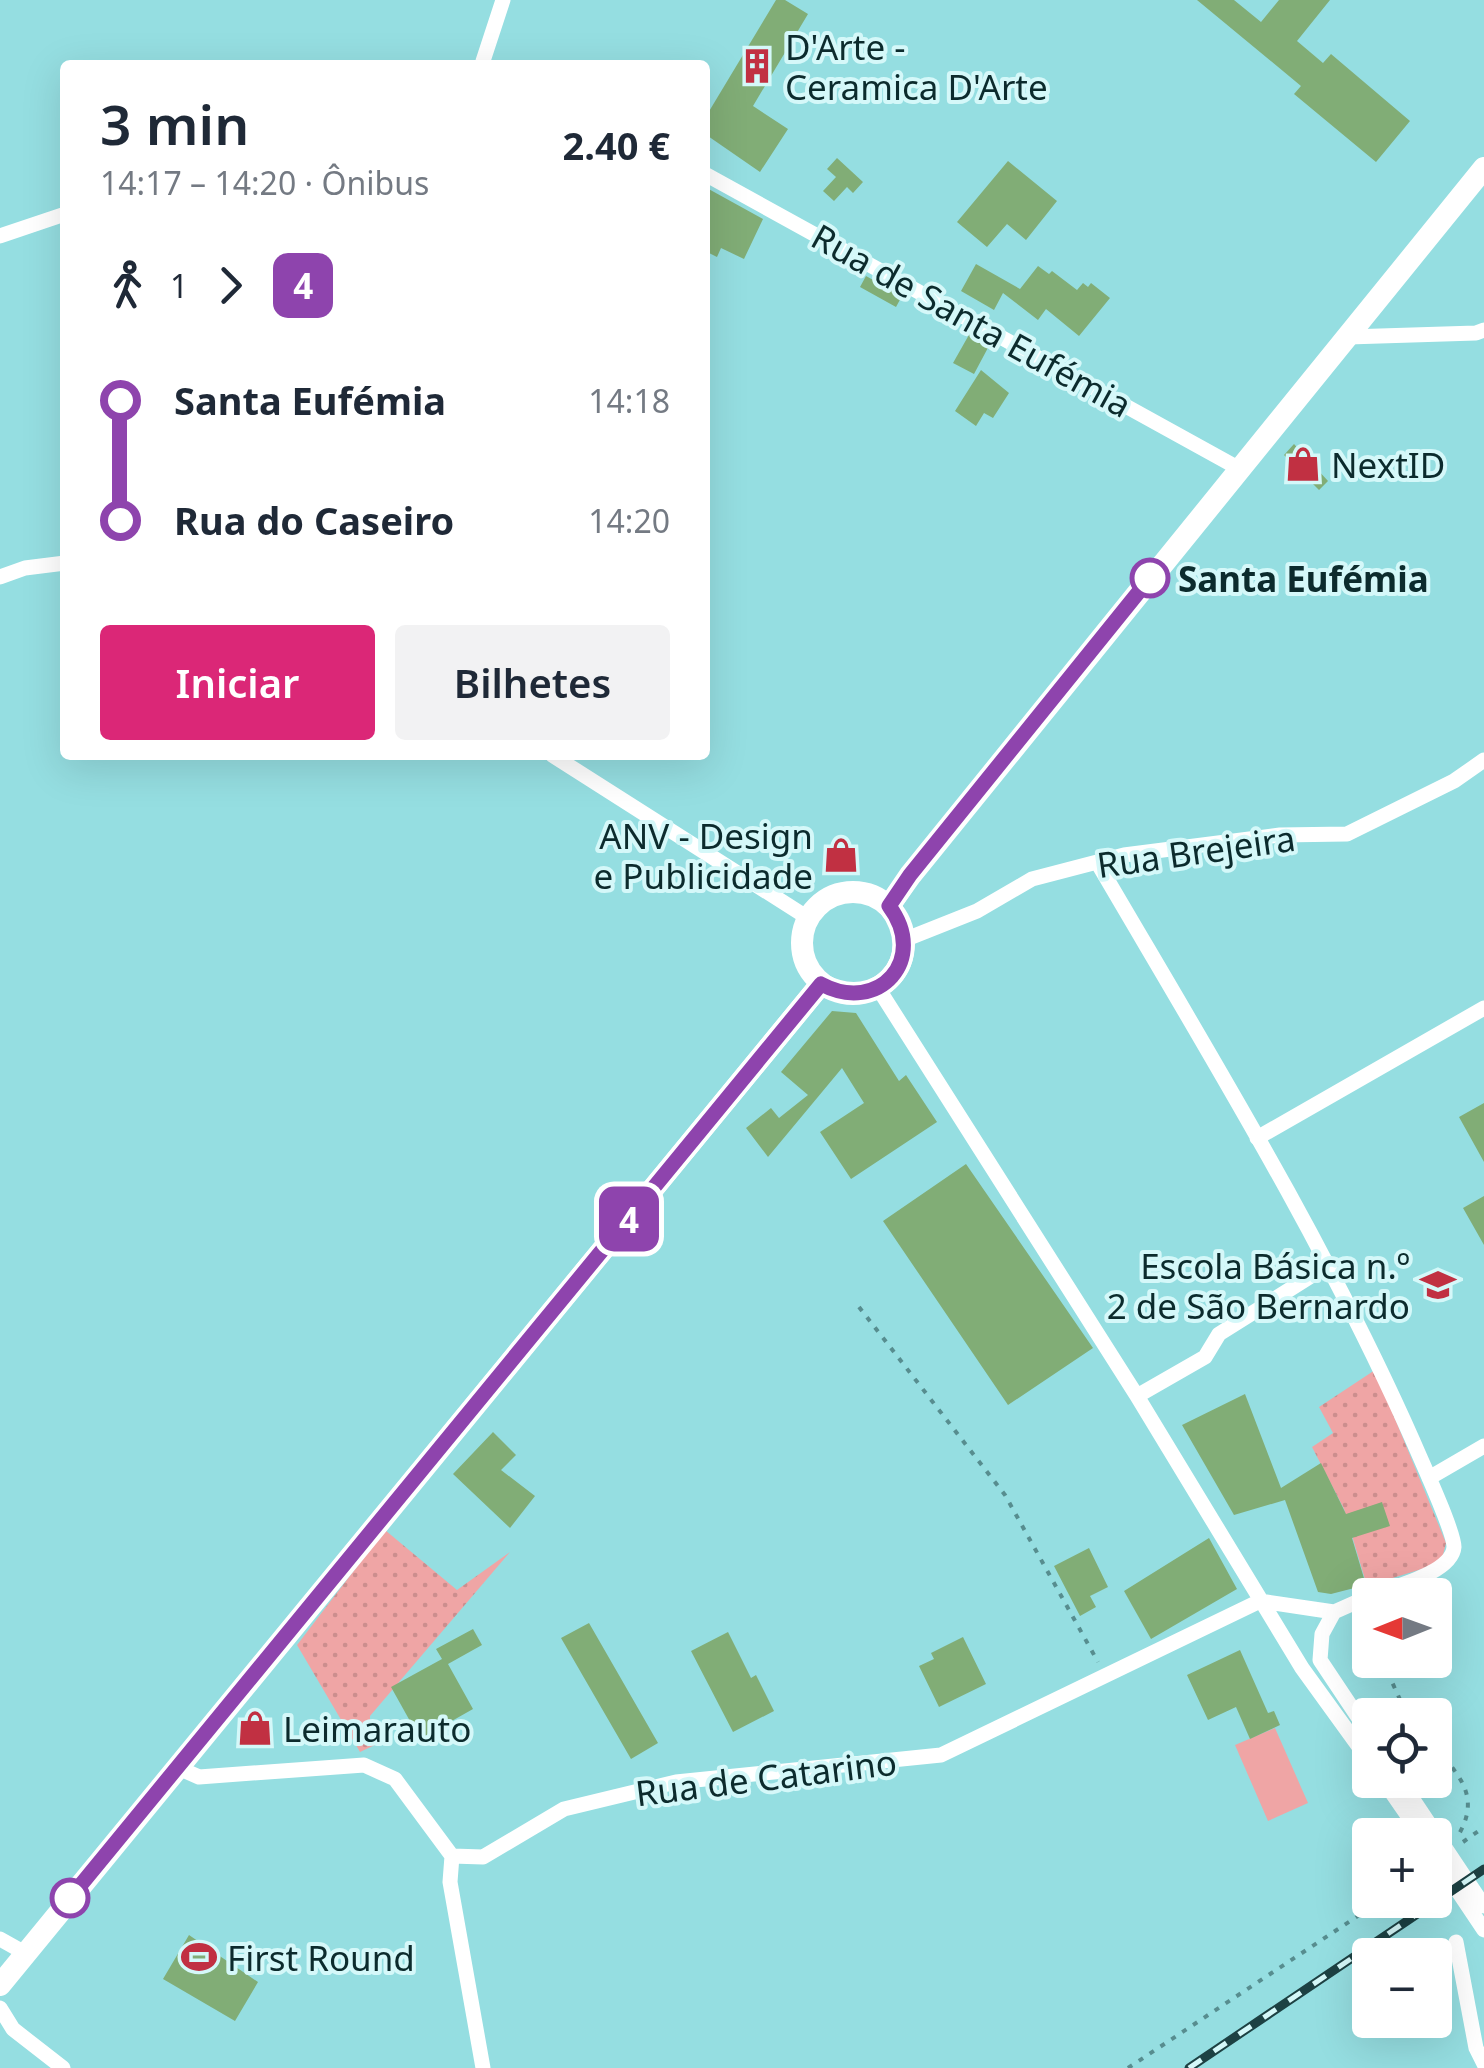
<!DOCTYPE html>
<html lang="pt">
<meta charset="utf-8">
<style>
:root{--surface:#fff;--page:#f2f2f3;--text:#1f2937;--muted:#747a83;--accent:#db2777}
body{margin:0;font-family:"Noto Sans",sans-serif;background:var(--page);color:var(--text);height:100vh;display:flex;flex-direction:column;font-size:38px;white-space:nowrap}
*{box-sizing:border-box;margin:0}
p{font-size:32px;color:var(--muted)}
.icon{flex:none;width:55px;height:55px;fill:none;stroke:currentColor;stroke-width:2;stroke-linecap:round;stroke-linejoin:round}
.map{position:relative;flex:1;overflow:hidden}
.panel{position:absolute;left:60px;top:60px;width:650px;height:700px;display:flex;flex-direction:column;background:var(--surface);border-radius:10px;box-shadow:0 10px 40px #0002}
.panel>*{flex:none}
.badge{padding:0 20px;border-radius:15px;font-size:35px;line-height:65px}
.needle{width:65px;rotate:269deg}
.fabs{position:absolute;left:1352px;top:1578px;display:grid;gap:20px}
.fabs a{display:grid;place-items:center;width:100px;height:100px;border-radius:10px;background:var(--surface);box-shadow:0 10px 40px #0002;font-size:50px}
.map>.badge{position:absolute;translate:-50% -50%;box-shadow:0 0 0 5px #fff}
.legs{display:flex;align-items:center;gap:15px;height:110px;padding:0 40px;font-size:32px}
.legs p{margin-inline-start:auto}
.head{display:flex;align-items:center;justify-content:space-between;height:170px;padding:0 40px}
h1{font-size:55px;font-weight:600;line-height:75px}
.primary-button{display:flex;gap:20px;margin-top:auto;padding:20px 40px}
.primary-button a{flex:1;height:115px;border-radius:10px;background:var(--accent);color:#fff;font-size:40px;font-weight:600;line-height:115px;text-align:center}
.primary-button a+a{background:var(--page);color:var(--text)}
ul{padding:0 40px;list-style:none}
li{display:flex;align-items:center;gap:35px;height:120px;font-size:38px}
li i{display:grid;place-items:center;width:15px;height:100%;margin:0 12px;background:currentColor}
li i::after{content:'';width:25px;height:25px;margin:-12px;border:8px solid;border-radius:50%;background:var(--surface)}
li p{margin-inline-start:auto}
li:first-child i{background:linear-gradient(#0000 50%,currentColor 0)}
li:last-child i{background:linear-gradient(currentColor 50%,#0000 0)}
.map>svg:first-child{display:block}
.grass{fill:url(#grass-dots)}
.garden{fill:#efa5a5}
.building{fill:#81ad76}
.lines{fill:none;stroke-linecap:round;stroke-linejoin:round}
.path{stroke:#578d8f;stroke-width:4;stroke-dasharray:5 8;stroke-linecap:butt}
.street{stroke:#fff;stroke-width:15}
.secondary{stroke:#fff;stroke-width:22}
.rail-casing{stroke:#1d4143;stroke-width:9}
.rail{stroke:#d5f8f9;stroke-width:5;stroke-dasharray:15;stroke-linecap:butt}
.line-1-casing{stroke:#fff;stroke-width:22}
.line-1{stroke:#8e44ad;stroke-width:15}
.stop-1-dot{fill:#fff;stroke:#8e44ad;stroke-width:5}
.labels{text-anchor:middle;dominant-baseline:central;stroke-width:8;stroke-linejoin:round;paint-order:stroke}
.poi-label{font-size:35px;fill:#0c2b2d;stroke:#d5f8f9;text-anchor:start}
.street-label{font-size:35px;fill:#0c2b2d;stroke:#d5f8f9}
.stop-label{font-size:35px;font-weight:bold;fill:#0c2b2d;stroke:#d5f8f9;text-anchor:start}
</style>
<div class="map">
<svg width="1484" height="2068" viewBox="0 0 1484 2068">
<defs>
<pattern id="grass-dots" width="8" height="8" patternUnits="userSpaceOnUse" patternTransform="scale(2.5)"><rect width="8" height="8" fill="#efa5a5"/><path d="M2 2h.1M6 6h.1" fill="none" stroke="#cc8e8e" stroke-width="1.8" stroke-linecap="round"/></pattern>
</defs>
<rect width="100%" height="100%" fill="#95dee1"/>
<path class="grass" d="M1375,1370L1446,1543L1441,1563L1367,1586L1344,1509L1312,1447L1333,1433L1319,1407Z
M385,1530L457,1590L510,1552L370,1716V1736L377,1744L360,1752L297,1645Z"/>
<path class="garden" d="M1275,1728L1308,1803L1268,1821L1235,1745Z"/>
<path class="building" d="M776,0H785L808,14L753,106L788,129L760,172L705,134V118Z
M1197,0H1234L1261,22L1279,0H1330L1297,41L1323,63L1331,54L1410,121L1376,162L1294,94L1301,86Z
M837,158L863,182L853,193L847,187L834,201L823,191L836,177L827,169Z
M1008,161L1057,201L1026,240L1007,224L987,247L957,222Z
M705,187L763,219L744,259L721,248L717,257L705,251Z
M976,264L1020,289L1038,266L1049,274L1052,271L1077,290L1083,283L1088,287L1091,283L1110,298L1079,336L1046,309L1038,320L1003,293L994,310L961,291Z
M866,276L902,296L896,307L860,287Z
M970,333L990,344L974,374L953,363Z
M981,370L1009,393L993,418L984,413L976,426L955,411Z
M1294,444L1328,481L1319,490L1284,455Z
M832,1011L856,1013L899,1081L906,1075L937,1122L851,1179L820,1132L864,1103L842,1068L768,1157L746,1128L771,1108L779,1118L808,1095L781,1072Z
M1484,1103V1162L1459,1117Z
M966,1164L1093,1348L1008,1405L883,1221Z
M1484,1196V1245L1463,1208Z
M1245,1394L1281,1488L1321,1463L1346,1514L1382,1502L1390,1526L1352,1538L1366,1585L1331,1594L1318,1592L1285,1500L1234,1515L1182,1425Z
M493,1432L516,1455L501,1470L535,1496L510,1528L453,1474Z
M1209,1538L1237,1589L1151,1639L1124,1591Z
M1089,1548L1108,1587L1090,1596L1096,1607L1080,1616L1054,1566Z
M589,1623L658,1743L631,1759L561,1638Z
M473,1629L482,1645L448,1664L473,1709L420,1739L391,1687L442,1659L436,1649Z
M728,1632L751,1678L756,1675L774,1711L733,1732L691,1651Z
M963,1637L986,1684L939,1707L919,1666L934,1659L931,1653Z
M1240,1650L1268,1713L1274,1711L1280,1725L1250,1739L1236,1707L1208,1720L1187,1675Z
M189,1935L258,1982L235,2021L163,1979Z"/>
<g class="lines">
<path class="path" d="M859,1307L1005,1495L1098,1662
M1363,1614L1370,1631
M1382,1660L1407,1715
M1435,1748C1463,1778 1481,1800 1456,1839
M1463,1842L1484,1827
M1128,2068L1382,1900"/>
<path class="street" d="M483,61L503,0
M705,174L1238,468
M0,236L65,214
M1348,337L1476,333L1484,330
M0,577L25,568L65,563
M552,755L808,918
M1097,862C1208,1052 1324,1240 1413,1441C1421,1460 1454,1531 1454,1547C1452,1573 1393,1587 1373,1595
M904,940L977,911L1032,879L1124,855L1280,835L1347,834L1454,781L1484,760
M878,988L1137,1396L1302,1668L1370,1762
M1257,1138L1484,1008
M1137,1396L1205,1357L1219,1334L1327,1266
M1429,1478L1484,1446
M1260,1601L1334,1612L1370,1596
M1334,1612L1322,1634L1320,1660L1370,1735
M176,1767L199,1777L364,1765L395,1779L452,1856L483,1857L564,1809L676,1782L941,1755L1260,1601
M1383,1780L1421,1835
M1400,1780L1484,1906
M452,1856L450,1882L483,2068
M1435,1857L1484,1930
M0,1939L25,1953
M1456,1942L1476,2048L1484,2064
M0,2008L13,2029L63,2068"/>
<path class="secondary" d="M802 943a51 51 0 1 1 102 0a51 51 0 1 1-102 0Z
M889,906L911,875L1484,168
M0,1985L821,984"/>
<defs>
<path id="rail" d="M1189,2068L1484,1869"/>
</defs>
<use href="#rail" class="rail-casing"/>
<use href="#rail" class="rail"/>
</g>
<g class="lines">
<defs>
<path id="line-1" d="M70,1898L821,984C879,1015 929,959 889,906L910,875L1150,578"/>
</defs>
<use href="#line-1" class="line-1-casing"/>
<use href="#line-1" class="line-1"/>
</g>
<defs>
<symbol id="building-bare" viewBox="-9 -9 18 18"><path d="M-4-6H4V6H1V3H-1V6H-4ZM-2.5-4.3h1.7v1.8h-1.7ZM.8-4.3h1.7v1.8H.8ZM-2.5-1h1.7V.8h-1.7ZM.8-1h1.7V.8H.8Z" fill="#c13042" stroke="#d5f8f9" stroke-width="2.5" paint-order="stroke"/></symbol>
<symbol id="shop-bare" viewBox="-9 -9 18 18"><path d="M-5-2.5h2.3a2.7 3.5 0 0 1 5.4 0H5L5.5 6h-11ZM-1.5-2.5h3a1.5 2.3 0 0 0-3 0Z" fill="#c13042" stroke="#d5f8f9" stroke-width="2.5" paint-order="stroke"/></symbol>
<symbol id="school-bare" viewBox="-9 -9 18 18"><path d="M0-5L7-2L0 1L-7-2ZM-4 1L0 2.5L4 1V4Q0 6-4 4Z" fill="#c13042" stroke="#d5f8f9" stroke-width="2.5" paint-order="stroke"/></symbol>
<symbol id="stadium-bare" viewBox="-9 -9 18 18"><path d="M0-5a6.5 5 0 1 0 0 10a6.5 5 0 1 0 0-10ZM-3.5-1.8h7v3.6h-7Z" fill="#c13042" stroke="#d5f8f9" stroke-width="2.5" paint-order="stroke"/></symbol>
</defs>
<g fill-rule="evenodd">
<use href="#building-bare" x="732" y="41" width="50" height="50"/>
<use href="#shop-bare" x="1278" y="439" width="50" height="50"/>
<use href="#shop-bare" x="816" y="830" width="50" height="50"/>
<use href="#school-bare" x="1413" y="1260" width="50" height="50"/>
<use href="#shop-bare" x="230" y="1703" width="50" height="50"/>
<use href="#stadium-bare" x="174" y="1932" width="50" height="50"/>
</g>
<g class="stop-1-dot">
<circle cx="1150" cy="578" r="18"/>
<circle cx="70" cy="1898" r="18"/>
</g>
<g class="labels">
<g class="poi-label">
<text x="785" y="46">D'Arte -<tspan x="785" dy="40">Ceramica D'Arte</tspan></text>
<text x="1331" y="464">NextID</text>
<text x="813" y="835" text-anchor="end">ANV - Design<tspan x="813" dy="40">e Publicidade</tspan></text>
<text x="1410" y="1265" text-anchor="end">Escola Básica n.º<tspan x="1410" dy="40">2 de São Bernardo</tspan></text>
<text x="283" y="1728">Leimarauto</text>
<text x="227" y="1957">First Round</text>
</g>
<g class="street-label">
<text transform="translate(972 320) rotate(29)">Rua de Santa Eufémia</text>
<text transform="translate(1196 851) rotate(-8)">Rua Brejeira</text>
<text transform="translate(766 1777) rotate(-7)">Rua de Catarino</text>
</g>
<g class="stop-label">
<text x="1178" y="578">Santa Eufémia</text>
</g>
</g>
</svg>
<div class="fabs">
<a><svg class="needle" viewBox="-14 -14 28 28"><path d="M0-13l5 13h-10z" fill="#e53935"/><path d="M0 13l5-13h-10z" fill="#747a83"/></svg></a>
<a><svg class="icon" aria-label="locate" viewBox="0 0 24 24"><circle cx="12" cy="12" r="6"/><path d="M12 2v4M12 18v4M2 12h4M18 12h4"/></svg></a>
<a>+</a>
<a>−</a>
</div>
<b class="badge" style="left:629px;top:1219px;background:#8e44ad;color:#fff">4</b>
<section class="panel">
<div class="head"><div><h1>3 min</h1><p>14:17 – 14:20 · Ônibus</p></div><b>2.40 €</b></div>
<div class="legs"><svg class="icon" aria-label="walk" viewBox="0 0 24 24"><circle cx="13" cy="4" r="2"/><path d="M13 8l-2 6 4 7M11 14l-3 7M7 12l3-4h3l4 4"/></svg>1<svg class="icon" aria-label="forward" viewBox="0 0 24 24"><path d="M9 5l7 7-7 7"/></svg><b class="badge" style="background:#8e44ad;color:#fff">4</b></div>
<ul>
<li><i style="color:#8e44ad"></i><b>Santa Eufémia</b><p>14:18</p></li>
<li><i style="color:#8e44ad"></i><b>Rua do Caseiro</b><p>14:20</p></li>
</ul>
<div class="primary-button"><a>Iniciar</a><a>Bilhetes</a></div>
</section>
</div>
